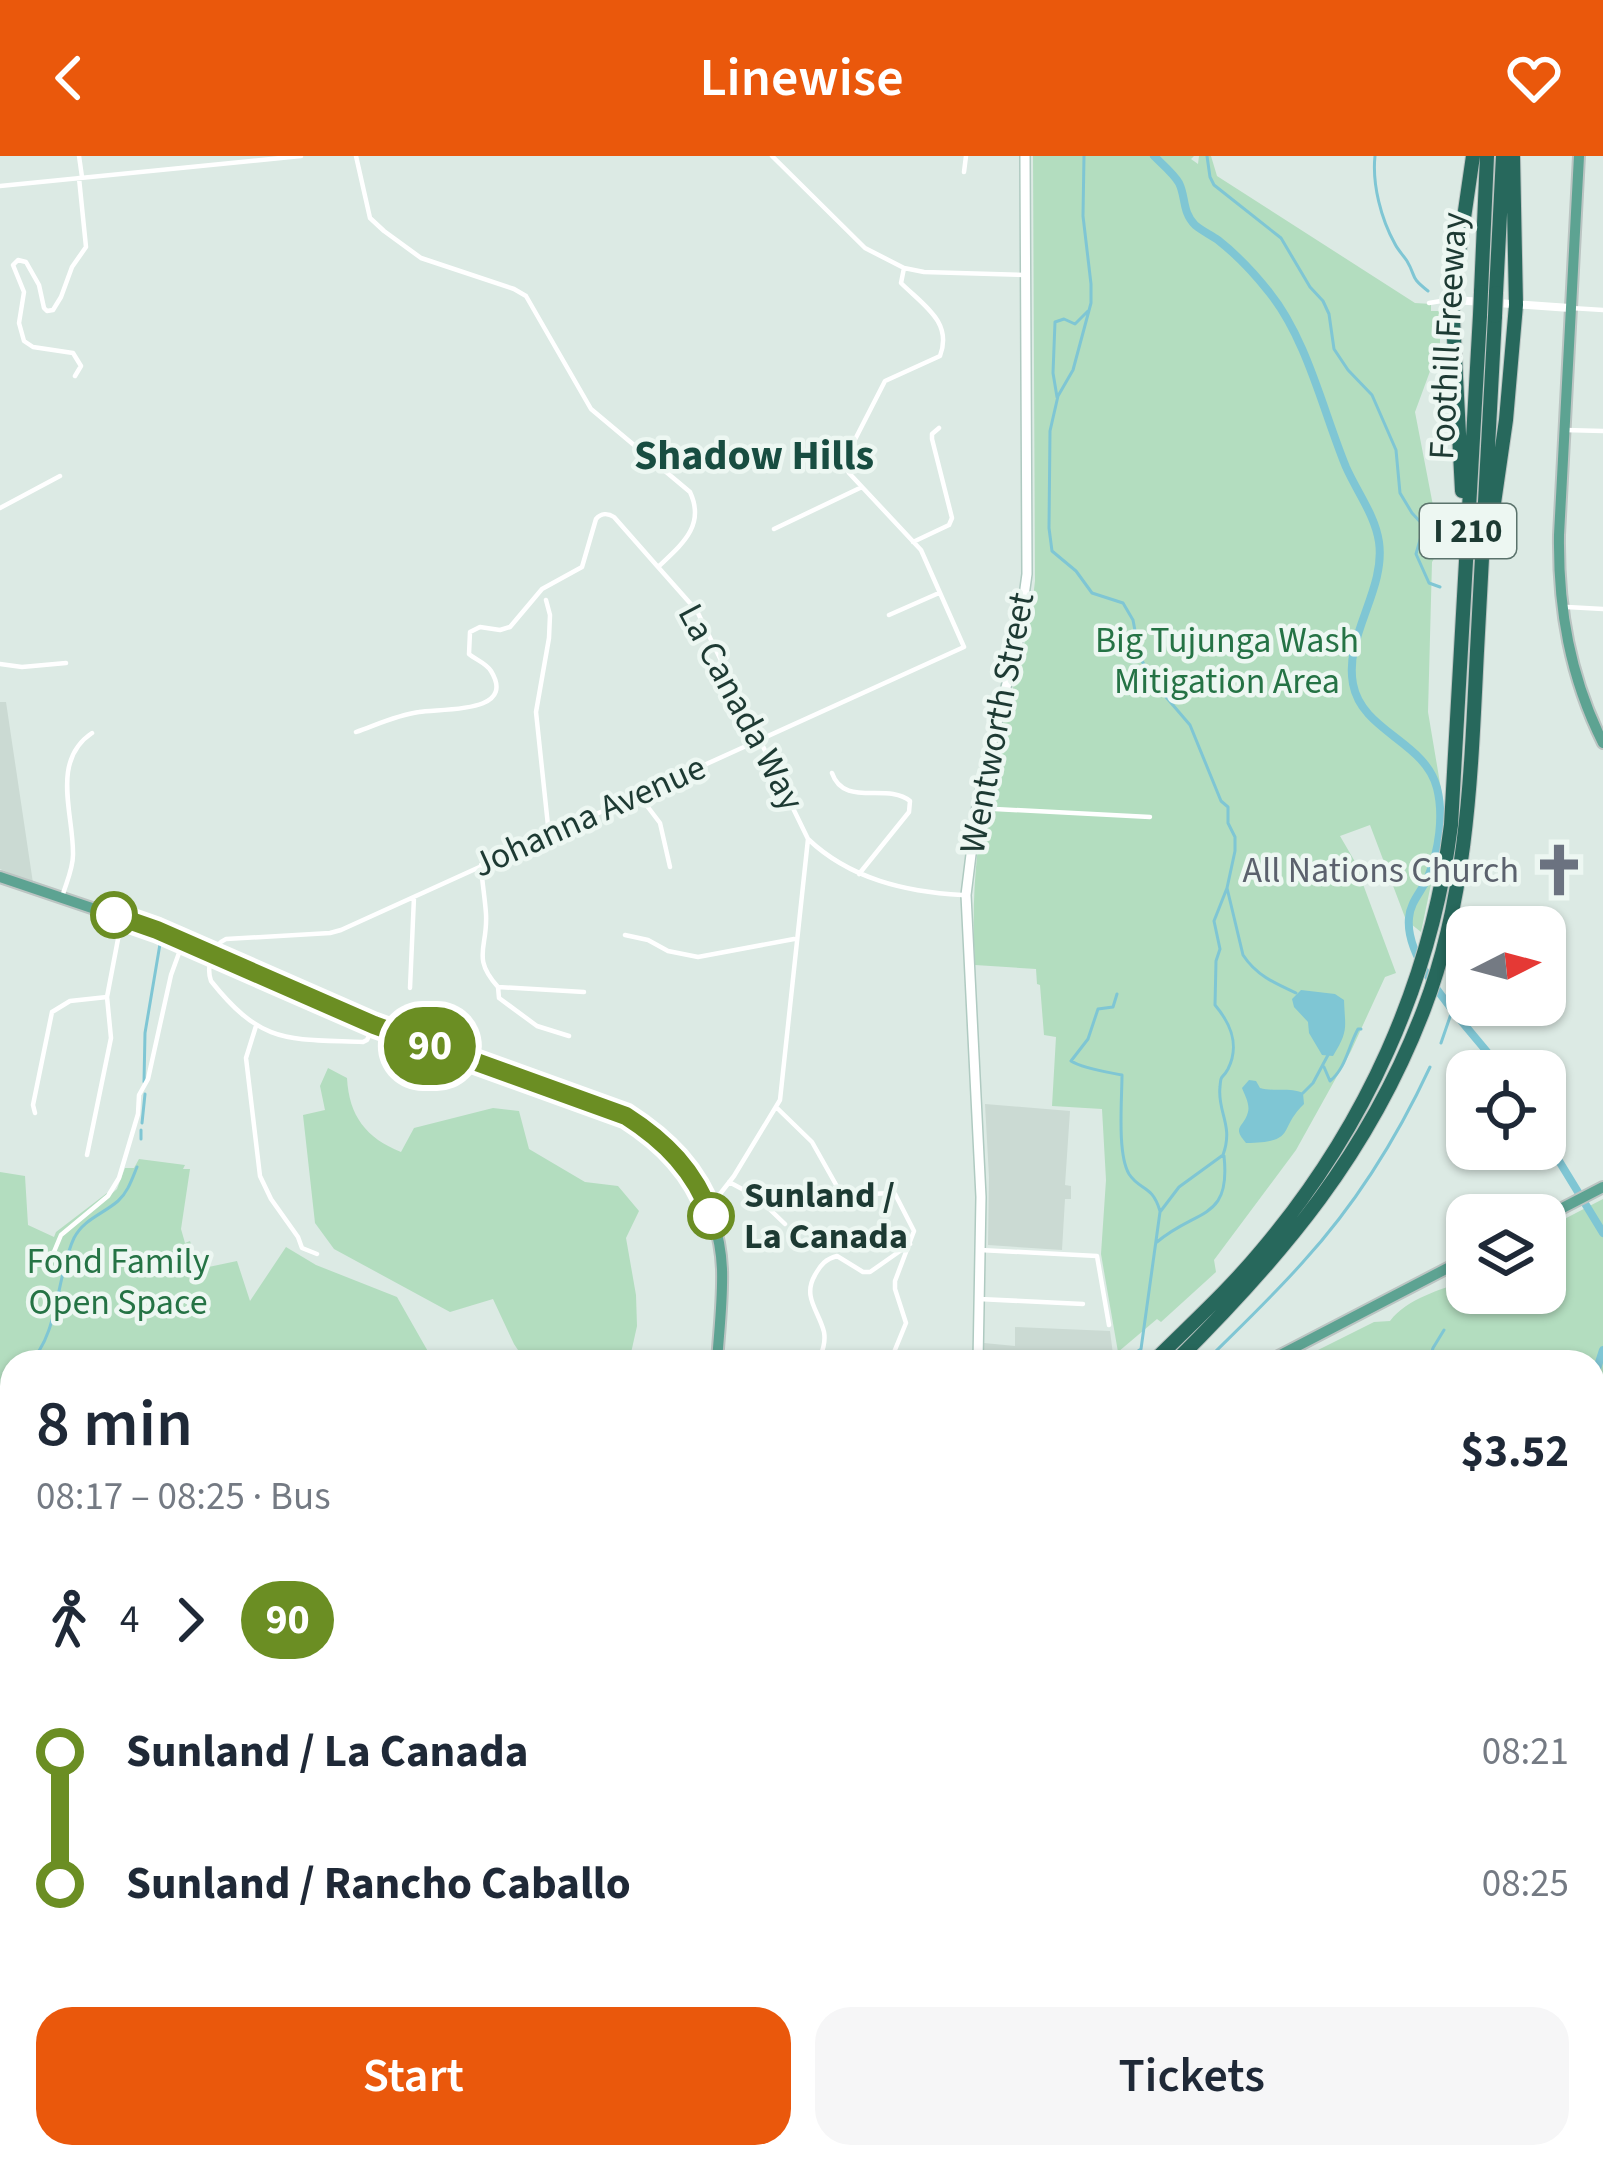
<!DOCTYPE html>
<meta charset="utf-8">
<style>
:root{--surface:#fff;--page:#f6f6f7;--text:#1f2937;--muted:#747a83;--accent:#ea580c}
body{margin:0;font-family:"Source Sans 3",sans-serif;background:var(--page);color:var(--text);height:100vh;display:flex;flex-direction:column;font-size:45px;white-space:nowrap}
*{box-sizing:border-box;margin:0}
p{font-size:39px;color:var(--muted)}
.icon{flex:none;width:66px;height:66px;fill:none;stroke:currentColor;stroke-width:2;stroke-linecap:round;stroke-linejoin:round}
.map{position:relative;flex:1;overflow:hidden}
.side{position:absolute;left:0px;top:1194px;width:1605px;height:819px;display:flex;flex-direction:column;background:var(--surface);border-radius:36px 36px 0 0;box-shadow:0 3px 9px #0004}
.side>*{flex:none}
.badge{padding:0 24px;border-radius:39px;font-size:42px;line-height:78px}
.needle{width:78px;rotate:84deg}
.controls{position:absolute;left:1446px;top:750px;display:grid;gap:24px}
.controls a{display:grid;place-items:center;width:120px;height:120px;border-radius:24px;background:var(--surface);box-shadow:0 3px 9px #0004;font-size:60px}
.map>.badge{position:absolute;translate:-50% -50%;box-shadow:0 0 0 6px #fff}
.legs{display:flex;align-items:center;gap:18px;height:132px;padding:0 36px;font-size:39px}
.legs p{margin-inline-start:auto}
.summary{display:flex;align-items:center;justify-content:space-between;height:204px;padding:0 36px}
h1{font-size:66px;font-weight:600;line-height:90px}
.button{display:flex;gap:24px;margin-top:auto;padding:24px 36px}
.button a{flex:1;height:138px;border-radius:36px;background:var(--accent);color:#fff;font-size:48px;font-weight:600;line-height:138px;text-align:center}
.button a+a{background:var(--page);color:var(--text)}
ul{padding:0 36px;list-style:none}
li{display:flex;align-items:center;gap:42px;height:132px;font-size:45px}
li i{display:grid;place-items:center;width:18px;height:100%;margin:0 15px;background:currentColor}
li i::after{content:'';width:30px;height:30px;margin:-15px;border:9px solid;border-radius:50%;background:var(--surface)}
li p{margin-inline-start:auto}
li:first-child i{background:linear-gradient(#0000 50%,currentColor 0)}
li:last-child i{background:linear-gradient(currentColor 50%,#0000 0)}
header{display:flex;justify-content:space-between;align-items:center;height:156px;padding:0 36px;background:var(--accent);color:#fff;font-size:54px;font-weight:600}
.map>svg:first-child{display:block}
.built{fill:#cbdad3}
.green{fill:#b3ddbf}
.water{fill:#7fc6d4}
.lines{fill:none;stroke-linecap:round;stroke-linejoin:round}
.stream{stroke:#7fc6d4;stroke-width:3}
.river{stroke:#7fc6d4;stroke-width:8}
.secondary-casing{stroke:#afcac1;stroke-width:12}
.primary-casing{stroke:#bbc4c2;stroke-width:14}
.motorway-casing{stroke:#bbc4c2;stroke-width:16}
.minor{stroke:#fff;stroke-width:4.5}
.tertiary{stroke:#fff;stroke-width:8}
.secondary{stroke:#fff;stroke-width:9}
.primary{stroke:#5da392;stroke-width:10}
.motorway{stroke:#27685c;stroke-width:14}
.motorway-bridge-casing{stroke:#bbc4c2;stroke-width:16;stroke-linecap:butt}
.motorway-bridge{stroke:#27685c;stroke-width:14}
.line-1-casing{stroke:#fff;stroke-width:27}
.line-1{stroke:#6b8e23;stroke-width:18}
.stop-1-dot{fill:#fff;stroke:#6b8e23;stroke-width:6}
.labels{text-anchor:middle;dominant-baseline:central;stroke-width:9;stroke-linejoin:round;paint-order:stroke}
.shield{fill:#edf7f2;stroke:#5b736c;stroke-width:3}
.shield-label{font-size:33px;font-weight:bold;fill:#1d3a33}
.street-label{font-size:36px;fill:#1d3a33;stroke:#edf7f2}
.park-label{font-size:36px;fill:#257345;stroke:#edf7f2}
.worship-label{font-size:36px;fill:#5b616d;stroke:#edf7f2;text-anchor:end}
.stop-label{font-size:36px;font-weight:bold;fill:#1d3a33;stroke:#edf7f2;text-anchor:start}
.quarter-label{font-size:42px;font-weight:bold;fill:#184d41;stroke:#edf7f2}
</style>
<header><svg class="icon" aria-label="back" viewBox="0 0 24 24"><path d="M15 5l-7 7 7 7"/></svg>Linewise<svg class="icon" aria-label="heart" viewBox="0 0 24 24"><path d="M12 20l-8-8c-3-5 5-10 8-4 3-6 11-1 8 4z"/></svg></header>
<div class="map">
<svg width="1603" height="2011" viewBox="0 0 1603 2011">
<rect width="100%" height="100%" fill="#dceae4"/>
<path class="built" d="M0,546H6L33,727L0,713Z
M985,948L1070,955L1065,1029L1071,1030V1043H1065L1062,1094L988,1089L989,1021Z
M1015,1171L1110,1175L1114,1206H983L984,1187L1015,1190Z"/>
<path class="green" d="M1033,0H1194L1191,3L1198,8L1199,0H1211L1217,20L1415,147L1431,148V155H1440V197L1433,207L1415,256L1441,391L1432,406L1428,556L1443,645L1435,709L1421,776L1406,764L1370,669L1340,680L1354,704L1396,817L1385,821L1351,895L1296,994L1214,1104L1216,1116L1161,1166L1157,1163L1118,1196L1101,1098L1106,1024L1102,953L1052,950L1056,881L1044,879L1040,829L1037,828L1036,813L975,809C971,746 976,686 989,624C1004,557 1028,493 1035,425Z
M328,912L347,922C349,960 366,982 401,996L414,972L493,952L519,955L529,993L585,1026L618,1030L639,1055L626,1082L636,1139L637,1170L629,1206H526L514,1188L493,1143L450,1156L334,1093L315,1067L303,959L325,954L320,930Z
M139,1003L185,1009L183,1013H190L181,1073L185,1087L190,1085L199,1113L237,1105L250,1145L286,1091L316,1109L397,1141L434,1206H12V2001H326L313,2011H0V1016L25,1020L28,1069L54,1081L56,1076L107,1037V1042L117,1033L125,1012H134Z
M1603,1043V2011H1399L1391,2001H1593V1206H1294L1374,1166L1390,1165C1408,1142 1440,1134 1467,1124V1137H1545V1073Z"/>
<path class="water" d="M1301,834L1335,838L1344,844C1345,872 1349,874 1333,900L1322,899L1309,877L1308,866L1294,851L1292,843Z
M1249,924L1256,925L1260,932C1274,936 1290,931 1303,937L1304,948C1277,974 1298,986 1246,987C1231,970 1244,972 1248,956C1250,948 1245,940 1242,932Z"/>
<g class="lines">
<path class="stream" d="M1084,0L1083,60L1091,128V147L1073,214L1058,240L1050,275L1049,372L1052,395L1076,415L1092,437L1123,447L1133,464L1140,501L1154,527L1190,569L1221,645L1228,651V667L1235,681V695L1227,732L1214,765L1220,793L1216,805L1215,849C1231,868 1240,889 1228,913C1222,924 1221,917 1220,931C1217,956 1234,969 1223,999L1179,1031L1160,1056L1141,1193L1128,1202V1206
M1207,0L1210,21L1214,29L1281,82L1310,131L1323,145L1329,158L1334,193L1348,214L1372,239L1396,294L1400,337L1412,357L1424,370L1416,398L1429,427L1440,431
M1375,0C1372,28 1381,63 1395,88C1398,94 1403,99 1407,105C1417,122 1409,120 1428,135
M1057,241L1053,217L1055,166L1064,163L1075,168L1088,155
M1227,732L1243,799C1256,819 1274,827 1296,837
M1117,838L1113,851L1098,853L1088,883L1071,905C1084,913 1107,916 1122,919C1122,943 1117,998 1129,1018C1140,1035 1152,1028 1160,1055
M1441,887L1452,855
M1324,911L1330,925C1346,912 1348,891 1358,873H1361
M144,926L145,877L160,788
M1303,937L1313,927L1328,899
M142,967L145,938
M141,983V974
M1157,1086C1197,1052 1231,1065 1224,1000
M29,1206C58,1183 57,1117 74,1082C84,1063 103,1058 118,1045C128,1036 132,1023 137,1011
M1205,1206C1238,1173 1272,1141 1303,1106C1356,1048 1397,982 1430,911
M1429,1206L1433,1192L1444,1174
M0,1396L9,1390L12,1355L7,1341L12,1332
M0,1455V1474
M0,1662L2,1665L0,1667
M0,1679L7,1683L9,1698L12,1700
M1402,2001L1405,2011
M1447,2011L1451,2001"/>
<path class="river" d="M1154,0C1162,8 1174,18 1179,27C1186,41 1182,56 1195,69C1202,75 1211,79 1218,84C1237,99 1254,117 1269,136C1307,183 1323,255 1346,311C1357,336 1375,359 1379,386C1386,434 1344,480 1353,528C1362,576 1425,585 1437,632C1444,660 1439,694 1428,721C1422,735 1410,746 1409,762C1404,811 1476,878 1502,915
M1545,982L1603,1077
M1593,1225L1603,1194
M1593,1401L1603,1418"/>
<defs>
<path id="secondary" d="M978,1206L981,1041L966,739L978,642L1018,484L1027,418L1025,0"/>
<path id="primary" d="M1579,0L1559,379C1558,453 1570,521 1603,587
M0,721L157,774L374,869L612,953C675,984 719,1042 722,1113C723,1144 719,1175 717,1206
M1545,1061L1603,1031
M1267,1206L1467,1102
M772,2001L773,2011
M811,2011L817,2001"/>
<path id="motorway" d="M1481,136L1487,0
M1496,137L1503,0
M1462,335L1452,144L1473,0
M1492,361L1506,264L1516,149L1513,0
M1153,1206C1190,1169 1229,1134 1262,1094C1365,972 1431,827 1451,669L1480,159
M1175,1206C1283,1099 1369,997 1424,853C1468,738 1471,616 1477,495C1483,383 1489,271 1495,160
M333,2011L344,2001
M356,2011L367,2001"/>
</defs>
<use href="#secondary" class="secondary-casing"/>
<use href="#primary" class="primary-casing"/>
<use href="#motorway" class="motorway-casing"/>
<path class="minor" d="M79,0L82,21
M356,0L370,62L384,75L421,102L514,133L526,140L591,253L690,336C706,370 681,389 658,411L697,455L808,683L780,944L734,1020L720,1038L707,1047
M964,16L966,0
M0,30L301,0
M904,112L924,116L1024,119
M1429,147L1447,144
M1571,152L1603,154
M75,220L81,210L73,197L33,191L24,185L19,167L24,136L13,109L18,104L26,106L39,129L44,152L47,155L53,154L61,141L72,111L86,91L79,22
M1565,274L1603,275
M0,352L60,320
M774,373L862,331
M913,386L949,369L952,362L932,283V278L939,272
M546,444L550,459L549,482L536,556L549,679
M1567,451L1603,453
M889,459L939,437
M0,508L22,511L66,507
M356,576C376,569 397,559 419,556C438,552 518,559 491,515C486,507 476,504 469,498L470,476L480,471L500,474L510,471L542,433L582,411L596,363C601,357 608,357 614,361L658,411
M832,617C844,652 887,626 910,645L909,656L859,718
M638,638L660,667L670,711
M976,652L1150,661
M808,683C850,723 906,736 962,739
M481,709C482,726 485,742 486,758C488,792 471,801 498,831L584,836
M63,738C67,725 73,712 73,699C74,659 50,605 92,577
M625,779L648,784L668,795L698,801L794,783
M498,831L499,842L537,870L569,880
M410,832L414,741
M374,869L367,884L363,886C287,883 262,889 211,825C206,811 212,789 226,783L330,777L341,774L964,491L921,394L849,317L845,309L846,301L885,225L940,200C953,166 923,149 901,127L904,112L865,92L772,0
M256,870L246,902L260,1020L271,1043L298,1081L302,1092L317,1098
M776,951L812,986L839,1034C858,1046 876,1034 895,1038L914,1075L895,1125V1133L906,1167L890,1206
M35,957L33,949L52,856L70,845L107,841
M87,999L111,882L107,841L122,762
M729,1026L757,1041L785,1068
M980,1094L1097,1100L1109,1169
M51,1103L61,1079L108,1040L119,1022L138,958L139,939L148,923L171,819L183,786
M979,1143L1083,1148
M818,1206C822,1196 826,1187 824,1176C819,1155 802,1141 815,1119C821,1108 826,1103 837,1100L863,1116H870L910,1088
M479,2001L481,2011
M550,2001L552,2011
M664,2001L665,2011
M954,2001L956,2011
M1246,2001L1247,2011
M1303,2001V2011
M1063,2011L1079,2009L1080,2001"/>
<path class="tertiary" d="M1454,144L1570,152
M893,2001L895,2011"/>
<use href="#secondary" class="secondary"/>
<use href="#primary" class="primary"/>
<use href="#motorway" class="motorway"/>
<defs>
<path id="motorway-bridge" d="M1480,159L1481,136
M1495,160L1496,137"/>
</defs>
<use href="#motorway-bridge" class="motorway-bridge-casing"/>
<use href="#motorway-bridge" class="motorway-bridge"/>
</g>
<g class="lines">
<defs>
<path id="line-1" d="M114,759L157,774L374,869L626,960C665,985 695,1015 711,1060"/>
</defs>
<use href="#line-1" class="line-1-casing"/>
<use href="#line-1" class="line-1"/>
</g>
<defs>
<symbol id="church-bare" viewBox="-9 -9 18 18"><path d="M-1.2-6h2.4v3.5h3.3v2.4h-3.3V6h-2.4V-.1h-3.3v-2.4h3.3Z" fill="#6b7280" stroke="#edf7f2" stroke-width="2.5" paint-order="stroke"/></symbol>
</defs>
<g fill-rule="evenodd">
<use href="#church-bare" x="1521" y="676" width="76" height="76"/>
</g>
<g class="stop-1-dot">
<circle cx="114" cy="759" r="21"/>
<circle cx="711" cy="1060" r="21"/>
</g>
<g class="labels">
<rect class="shield" x="1420" y="348" width="96" height="54" rx="9"/>
<g class="shield-label">
<text x="1468" y="375">I 210</text>
</g>
<g class="street-label">
<text transform="translate(1448 180) rotate(-87)">Foothill Freeway</text>
<text transform="translate(741 551) rotate(62)">La Canada Way</text>
<text transform="translate(997 567) rotate(-79)">Wentworth Street</text>
<text transform="translate(589 660) rotate(-24)">Johanna Avenue</text>
</g>
<g class="park-label">
<text x="1227" y="484">Big Tujunga Wash<tspan x="1227" dy="41">Mitigation Area</tspan></text>
<text x="118" y="1105">Fond Family<tspan x="118" dy="41">Open Space</tspan></text>
</g>
<g class="worship-label">
<text x="1519" y="714">All Nations Church</text>
</g>
<g class="stop-label">
<text x="744" y="1039">Sunland /<tspan x="744" dy="41">La Canada</tspan></text>
</g>
<g class="quarter-label">
<text x="754" y="300">Shadow Hills</text>
</g>
</g>
</svg>
<div class="controls">
<a><svg class="needle" viewBox="-14 -14 28 28"><path d="M0-13l5 13h-10z" fill="#e53935"/><path d="M0 13l5-13h-10z" fill="#747a83"/></svg></a>
<a><svg class="icon" aria-label="locate" viewBox="0 0 24 24"><circle cx="12" cy="12" r="6"/><path d="M12 2v4M12 18v4M2 12h4M18 12h4"/></svg></a>
<a><svg class="icon" aria-label="layers" viewBox="0 0 24 24"><path d="M12 4l9 5-9 5-9-5zM3 14l9 5 9-5"/></svg></a>
</div>
<b class="badge" style="left:430px;top:890px;background:#6b8e23;color:#fff">90</b>
<section class="side">
<div class="summary"><div><h1>8 min</h1><p>08:17 – 08:25 · Bus</p></div><b>$3.52</b></div>
<div class="legs"><svg class="icon" aria-label="walk" viewBox="0 0 24 24"><circle cx="13" cy="4" r="2"/><path d="M13 8l-2 6 4 7M11 14l-3 7M7 12l3-4h3l4 4"/></svg>4<svg class="icon" aria-label="forward" viewBox="0 0 24 24"><path d="M9 5l7 7-7 7"/></svg><b class="badge" style="background:#6b8e23;color:#fff">90</b></div>
<ul>
<li><i style="color:#6b8e23"></i><b>Sunland / La Canada</b><p>08:21</p></li>
<li><i style="color:#6b8e23"></i><b>Sunland / Rancho Caballo</b><p>08:25</p></li>
</ul>
<div class="button"><a>Start</a><a>Tickets</a></div>
</section>
</div>
